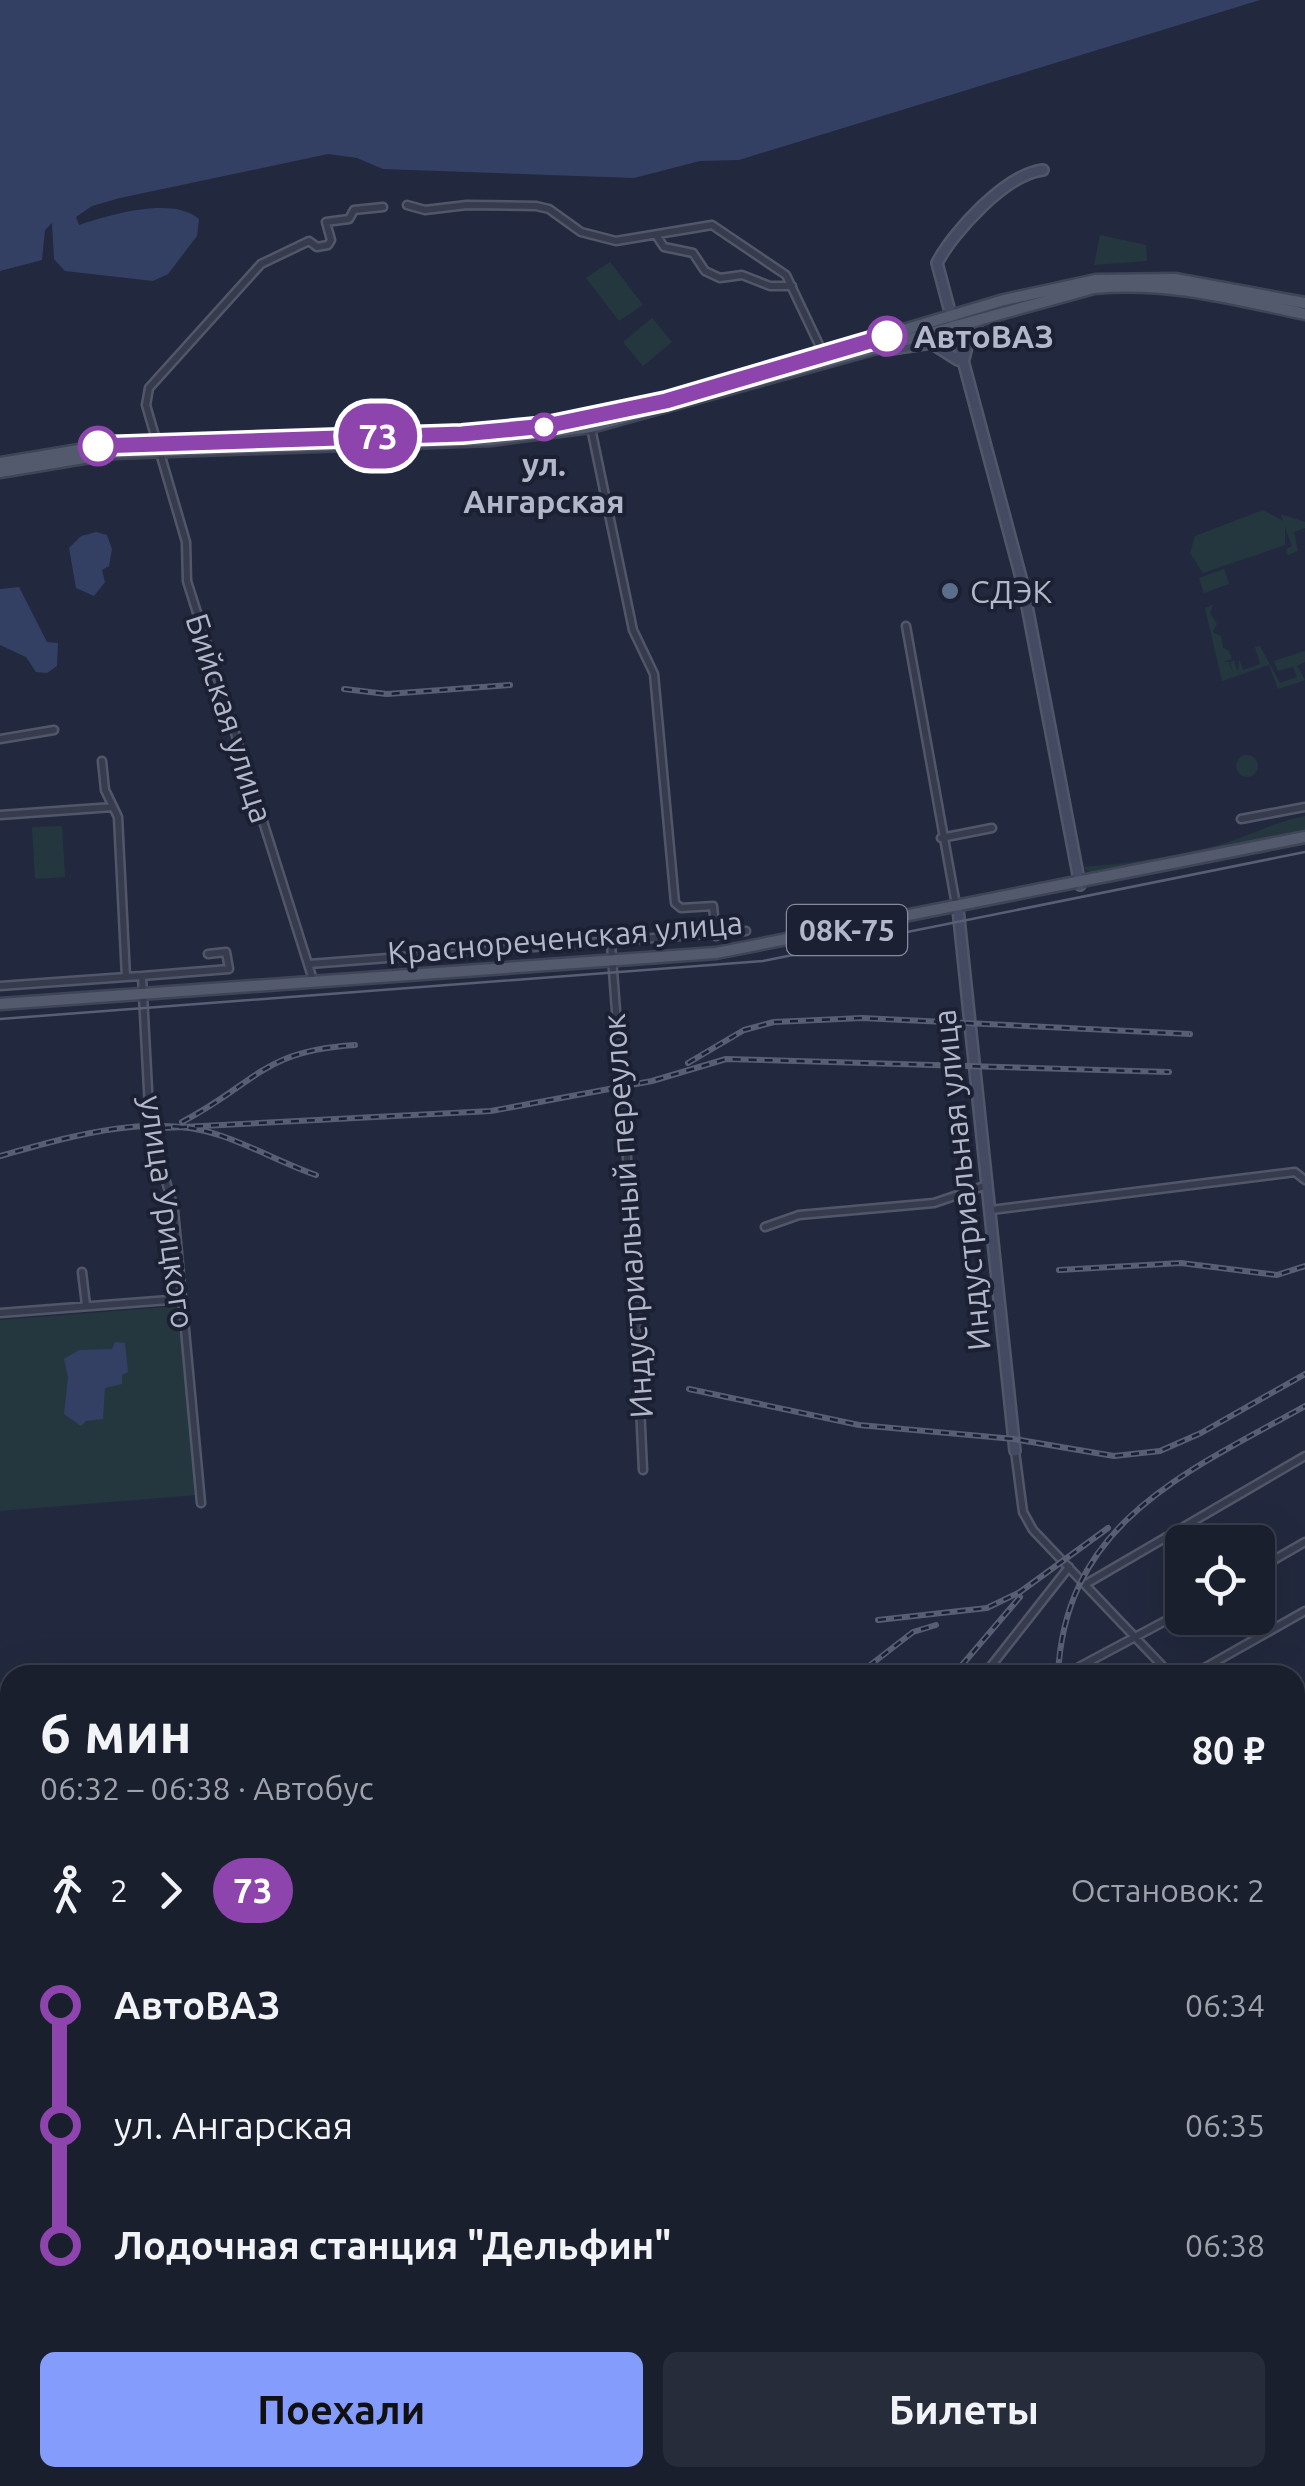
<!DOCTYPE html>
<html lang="ru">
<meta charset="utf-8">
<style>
:root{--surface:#1a1f2e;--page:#272c3a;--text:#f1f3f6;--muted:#9fa2aa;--line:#383d4a;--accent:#849dfc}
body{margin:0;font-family:Ubuntu,sans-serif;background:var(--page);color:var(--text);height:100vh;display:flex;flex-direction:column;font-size:38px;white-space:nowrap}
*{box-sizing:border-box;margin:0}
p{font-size:32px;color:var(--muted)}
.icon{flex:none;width:55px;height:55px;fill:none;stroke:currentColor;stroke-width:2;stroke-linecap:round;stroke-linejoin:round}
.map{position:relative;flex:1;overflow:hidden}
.details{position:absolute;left:0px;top:1665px;width:1305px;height:822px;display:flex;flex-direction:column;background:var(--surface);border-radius:30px 30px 0 0;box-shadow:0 10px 40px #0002,0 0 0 2px var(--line)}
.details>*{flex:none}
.badge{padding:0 20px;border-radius:32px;font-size:35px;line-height:65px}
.controls{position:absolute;left:1165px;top:1525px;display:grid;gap:20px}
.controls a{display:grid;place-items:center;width:110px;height:110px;border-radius:15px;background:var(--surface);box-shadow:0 10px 40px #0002,0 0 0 2px var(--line);font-size:50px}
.map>.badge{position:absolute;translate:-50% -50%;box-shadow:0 0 0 5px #fff}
.legs{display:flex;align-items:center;gap:15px;height:110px;padding:0 40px;font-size:32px}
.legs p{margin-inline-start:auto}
.overview{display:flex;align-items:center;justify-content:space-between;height:170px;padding:0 40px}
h1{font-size:55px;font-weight:700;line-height:75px}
.button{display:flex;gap:20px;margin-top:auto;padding:20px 40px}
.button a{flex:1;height:115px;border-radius:15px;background:var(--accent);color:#111;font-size:40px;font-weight:700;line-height:115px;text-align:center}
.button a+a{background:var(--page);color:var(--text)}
ul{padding:0 40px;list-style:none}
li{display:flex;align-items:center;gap:35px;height:120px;font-size:38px}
li i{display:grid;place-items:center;width:15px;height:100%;margin:0 12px;background:currentColor}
li i::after{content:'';width:25px;height:25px;margin:-12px;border:8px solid;border-radius:50%;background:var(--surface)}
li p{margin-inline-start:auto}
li:first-child i{background:linear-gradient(#0000 50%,currentColor 0)}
li:last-child i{background:linear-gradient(currentColor 50%,#0000 0)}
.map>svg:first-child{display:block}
.green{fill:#24373f}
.water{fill:#343f64}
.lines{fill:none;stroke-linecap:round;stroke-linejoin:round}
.stream{stroke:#343f64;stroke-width:2.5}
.street-casing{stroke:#515769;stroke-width:11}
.secondary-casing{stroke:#515769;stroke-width:14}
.primary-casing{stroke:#3f4557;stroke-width:15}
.highway-casing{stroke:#3e4456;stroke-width:18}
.street{stroke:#363c4e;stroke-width:6}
.secondary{stroke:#444a61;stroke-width:9}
.primary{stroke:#545a6e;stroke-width:10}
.highway{stroke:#746d53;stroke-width:12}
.tram{stroke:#585f75;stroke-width:2.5}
.rail-casing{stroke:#585f75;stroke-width:6}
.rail{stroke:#1b2133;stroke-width:2.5;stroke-dasharray:8;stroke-linecap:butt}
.line-1-casing{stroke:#fff;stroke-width:22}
.line-1{stroke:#8e44ad;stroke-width:15}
.stop-1-dot{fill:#fff;stroke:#8e44ad;stroke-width:5}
.service-dot{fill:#5c6f8a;stroke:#1b2133;stroke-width:4}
.labels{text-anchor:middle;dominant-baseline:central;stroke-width:8;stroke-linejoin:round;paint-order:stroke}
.shield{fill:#1b2133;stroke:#858a9c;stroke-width:2.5}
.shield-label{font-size:30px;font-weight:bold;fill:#b2b7c9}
.stop-label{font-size:32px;font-weight:bold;fill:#b2b7c9;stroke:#1b2133;text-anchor:start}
.poi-label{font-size:32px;fill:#b2b7c9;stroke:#1b2133;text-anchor:start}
.street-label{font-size:32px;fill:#b2b7c9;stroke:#1b2133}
</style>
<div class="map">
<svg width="1305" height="2486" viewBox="0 0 1305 2486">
<rect width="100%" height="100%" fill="#22293e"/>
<path class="green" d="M1100,235L1146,245L1147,261L1094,265Z
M610,262L643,305L619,321L586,278Z
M652,318L672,342L643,366L623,342Z
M1263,510L1283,521L1281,514L1305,522V528L1294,532L1298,551L1288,555L1286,549L1292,546L1285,527V545L1203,573L1190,553L1195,536Z
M1224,569L1229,584L1204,593L1199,578Z
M1213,605L1210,613L1217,624L1213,632L1221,636L1223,648L1229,651L1232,659L1223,662H1229L1233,673L1230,662L1234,660L1238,672L1239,659L1243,670L1260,664L1255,647L1260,646L1280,683L1297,677L1293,667L1278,671L1274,661L1305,651V662L1297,666L1305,680L1278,689L1269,665L1222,681L1205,608Z
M1236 766a11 11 0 1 1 22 0a11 11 0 1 1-22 0Z
M1305,816V831L1091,873L1082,867C1127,864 1203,853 1245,836C1266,828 1283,820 1305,816Z
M62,826L65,877L35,879L32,827Z
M180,1306L195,1495L0,1511V1320Z
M123,2478H191L194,2486H129Z"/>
<path class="water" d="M0,0H1260L739,160L700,161L634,178L383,169L357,158L328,154L120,198L92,206L76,217L79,225C110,215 172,196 199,219L197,236L168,274L153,281L65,271L54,259L52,223L45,230L42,260L0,271Z
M96,532L107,535L112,549L109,566L102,570L105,582L94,596L76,588L69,548L81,536Z
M19,587L47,642L58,643L57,666L47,673L36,672L26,657L0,645V589Z
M115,1342L125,1343L128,1372L122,1375V1384L105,1388L103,1419L86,1421L81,1426L64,1414L68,1377L64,1359L79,1350L112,1349Z"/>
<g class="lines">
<path class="stream" d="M1295,2313L1305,2316
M627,2486L643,2478"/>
<defs>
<path id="street" d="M407,205L425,210L467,205L536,206L549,209L581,232L616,241L712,225L786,275L823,353
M656,235L664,247L693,253L705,271L720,278L742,275L770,286H792
M591,428L633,630L654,674L675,903L681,908L713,906L716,936
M906,626L956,905
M0,739L54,730
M102,761L105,790L118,817L126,977L142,976L150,1128C155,1157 168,1181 174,1210L201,1503
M0,815L113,807
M1241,819L1305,807
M941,838L992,828
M611,944L631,1211L643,1470
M309,964L746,931
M142,976L229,969L226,952L208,954
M314,983L187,581L186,542L146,405L149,388L261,264L309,241L317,247L328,245L331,240L326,222L349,219L354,210L383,207
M0,986L126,977
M991,1210L1295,1172L1305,1180
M765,1227L799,1215L934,1203L987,1185
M82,1272L86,1305
M0,1313L182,1299
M1015,1451L1023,1512L1033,1530L1171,1675
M1258,1569L1305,1542
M1086,1584L1305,1456
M1079,1667L1182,1612
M984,1675L1069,1567
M1192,1675L1305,1611
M1295,1711L1305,1705
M1295,1801L1305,1812
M1295,2216L1305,2212
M1295,2408L1305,2398
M1026,2478L1031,2486
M1111,2486L1127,2478
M1212,2486L1225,2478"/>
<path id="secondary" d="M1043,170C1006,174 953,232 937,263L1023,585L1080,885
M885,350L931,343L958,360
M964,359L970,334L981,318
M958,909L1015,1451
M0,2274L10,2436
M12,2478V2486"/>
<path id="primary" d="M0,463L109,445L462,434L574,423L666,401L1004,300L1096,280L1175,279L1305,303
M0,472L114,453L491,440L591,427L1094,288C1169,281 1233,299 1305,314
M0,1004L716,953L1305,837"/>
<path id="highway" d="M1295,2166L1305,2161
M664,2486L681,2478
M682,2486L699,2478"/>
</defs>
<use href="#street" class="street-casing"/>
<use href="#secondary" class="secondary-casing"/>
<use href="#primary" class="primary-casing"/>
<use href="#highway" class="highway-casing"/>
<use href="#street" class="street"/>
<use href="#secondary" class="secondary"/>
<use href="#primary" class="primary"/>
<use href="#highway" class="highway"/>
<path class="tram" d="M0,1019L763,961L1305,852"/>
<defs>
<path id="rail" d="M344,689L387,694L510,685
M688,1063L744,1030L774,1022L862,1018L1190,1034
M182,1122C257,1083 261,1051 355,1045
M163,1128L491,1111L652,1081L726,1059L1169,1072
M0,1156C68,1137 152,1111 222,1136C254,1147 284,1164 316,1175
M1059,1270L1181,1263L1277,1275L1305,1266
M689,1389L859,1425L1014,1439L1114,1456L1160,1451L1201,1433L1305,1374
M878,1620L987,1608L1020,1592L1108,1528
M962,1665L1020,1597
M869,1666L913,1632L936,1625
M1058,1675C1065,1521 1189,1471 1305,1406
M0,1884L10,1887
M1295,1920L1305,1914
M1295,2011L1305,2006
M0,2378L10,2372
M304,2486L317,2478
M384,2486L401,2478
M1293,2486L1305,2472"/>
</defs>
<use href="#rail" class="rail-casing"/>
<use href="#rail" class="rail"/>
</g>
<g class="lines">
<defs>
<path id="line-1" d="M98,446L462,434L546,426L666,401L887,336"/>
</defs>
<use href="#line-1" class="line-1-casing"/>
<use href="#line-1" class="line-1"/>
</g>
<g class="stop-1-dot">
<circle cx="887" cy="336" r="18"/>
<circle cx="544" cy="427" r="12"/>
<circle cx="98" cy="446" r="18"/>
</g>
<circle class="service-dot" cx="950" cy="591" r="10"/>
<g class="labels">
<rect class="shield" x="787" y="905" width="120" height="50" rx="8"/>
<g class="shield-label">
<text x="847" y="930">08К-75</text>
</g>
<g class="stop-label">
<text x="914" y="336">АвтоВАЗ</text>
<text x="544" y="464" text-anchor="middle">ул.<tspan x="544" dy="37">Ангарская</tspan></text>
</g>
<g class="poi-label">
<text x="970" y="591">СДЭК</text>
</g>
<g class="street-label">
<text transform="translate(230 718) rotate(72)">Бийская улица</text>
<text transform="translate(565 937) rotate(-5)">Краснореченская улица</text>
<text transform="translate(961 1180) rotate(-96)">Индустриальная улица</text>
<text transform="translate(168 1212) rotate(82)">улица Урицкого</text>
<text transform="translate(627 1216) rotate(-94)">Индустриальный переулок</text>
</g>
</g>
</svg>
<div class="controls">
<a><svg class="icon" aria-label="locate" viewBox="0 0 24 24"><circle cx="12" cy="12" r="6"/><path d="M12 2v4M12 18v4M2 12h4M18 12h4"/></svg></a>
</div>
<b class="badge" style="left:378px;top:436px;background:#8e44ad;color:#fff">73</b>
<section class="details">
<div class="overview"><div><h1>6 мин</h1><p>06:32 – 06:38 · Автобус</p></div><b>80 ₽</b></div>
<div class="legs"><svg class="icon" aria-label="walk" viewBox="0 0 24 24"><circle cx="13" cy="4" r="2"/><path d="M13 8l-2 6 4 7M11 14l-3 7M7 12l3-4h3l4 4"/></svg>2<svg class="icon" aria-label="forward" viewBox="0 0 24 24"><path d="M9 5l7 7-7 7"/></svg><b class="badge" style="background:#8e44ad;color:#fff">73</b><p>Остановок: 2</p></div>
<ul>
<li><i style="color:#8e44ad"></i><b>АвтоВАЗ</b><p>06:34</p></li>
<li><i style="color:#8e44ad"></i><span>ул. Ангарская</span><p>06:35</p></li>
<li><i style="color:#8e44ad"></i><b>Лодочная станция &quot;Дельфин&quot;</b><p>06:38</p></li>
</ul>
<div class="button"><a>Поехали</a><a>Билеты</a></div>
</section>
</div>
